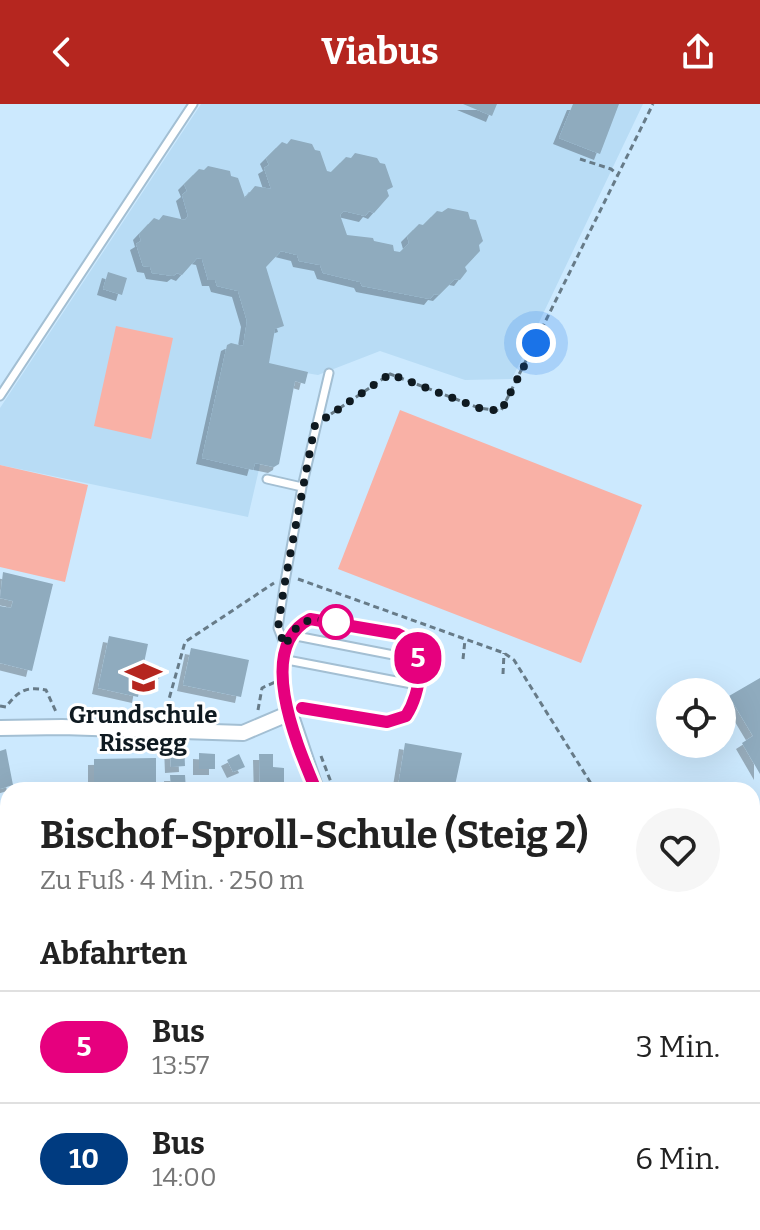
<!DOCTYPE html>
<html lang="de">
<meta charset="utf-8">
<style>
:root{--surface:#fff;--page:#f6f6f6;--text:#222;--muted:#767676;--line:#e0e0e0;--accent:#b5261f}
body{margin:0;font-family:Bitter,serif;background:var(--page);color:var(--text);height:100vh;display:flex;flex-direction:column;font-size:30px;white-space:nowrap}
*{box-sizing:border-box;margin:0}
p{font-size:26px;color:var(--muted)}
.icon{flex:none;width:44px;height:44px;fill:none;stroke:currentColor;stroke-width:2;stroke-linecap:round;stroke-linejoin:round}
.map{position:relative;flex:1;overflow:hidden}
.side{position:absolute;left:0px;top:678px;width:760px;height:448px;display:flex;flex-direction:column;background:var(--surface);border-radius:24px 24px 0 0;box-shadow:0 8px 32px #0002}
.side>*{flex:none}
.badge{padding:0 16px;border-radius:26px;font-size:28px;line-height:52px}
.tools{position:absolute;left:656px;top:574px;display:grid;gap:16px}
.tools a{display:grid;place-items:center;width:80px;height:80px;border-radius:50%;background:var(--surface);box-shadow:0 8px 32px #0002;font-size:40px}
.you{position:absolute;width:40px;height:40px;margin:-20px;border:6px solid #fff;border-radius:50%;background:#1a73e8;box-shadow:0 0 0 12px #1a73e833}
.map>.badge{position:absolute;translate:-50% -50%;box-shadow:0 0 0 4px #fff}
h2{padding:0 40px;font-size:30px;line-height:72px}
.round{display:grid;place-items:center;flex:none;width:84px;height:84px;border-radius:42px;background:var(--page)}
.overview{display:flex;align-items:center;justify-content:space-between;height:136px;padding:0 40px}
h1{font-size:38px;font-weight:700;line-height:60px}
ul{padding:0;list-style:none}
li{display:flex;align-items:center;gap:24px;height:112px;padding:0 40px;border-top:2px solid var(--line)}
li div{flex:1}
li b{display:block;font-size:30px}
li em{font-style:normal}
li .badge{min-width:88px;font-weight:700;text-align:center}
header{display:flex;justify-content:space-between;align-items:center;height:104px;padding:0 40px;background:var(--accent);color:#fff;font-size:36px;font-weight:700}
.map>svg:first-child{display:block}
.built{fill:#b8dcf5}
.green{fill:#f9b1a6}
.building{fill:#8fabbe;filter:url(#shadow)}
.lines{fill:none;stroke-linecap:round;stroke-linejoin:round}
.service-casing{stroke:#a3bfd3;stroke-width:11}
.minor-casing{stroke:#a3bfd3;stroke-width:18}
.tertiary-casing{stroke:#a3bfd3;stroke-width:22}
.path{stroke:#677b88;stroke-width:3;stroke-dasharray:6 4;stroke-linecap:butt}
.service{stroke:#fff;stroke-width:7}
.minor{stroke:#fff;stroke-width:14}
.tertiary{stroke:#fff;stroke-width:18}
.line-casing{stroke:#fff;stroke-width:18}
.line{stroke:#e6007e;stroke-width:12}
.walk{stroke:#0f1a21;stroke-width:8;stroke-dasharray:0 14.4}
.stop-dot{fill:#fff;stroke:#e6007e;stroke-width:4}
.labels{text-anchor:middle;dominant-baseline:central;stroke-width:6;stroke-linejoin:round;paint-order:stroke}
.poi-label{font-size:24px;font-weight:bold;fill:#0f1a21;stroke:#fff}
</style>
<header><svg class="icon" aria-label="back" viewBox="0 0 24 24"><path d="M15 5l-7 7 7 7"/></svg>Viabus<svg class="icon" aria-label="share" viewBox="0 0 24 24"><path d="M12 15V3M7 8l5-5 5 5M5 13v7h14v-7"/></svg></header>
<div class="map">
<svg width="760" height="1126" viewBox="0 0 760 1126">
<defs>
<filter id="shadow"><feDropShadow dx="-6" dy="6" stdDeviation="0" flood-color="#0004"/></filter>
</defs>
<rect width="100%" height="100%" fill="#cce9fe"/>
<path class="built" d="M201,0H643L512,275L465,276L380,247L318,271L282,265L248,413L0,361V304Z"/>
<path class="green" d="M116,222L173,234L151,335L94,322Z
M400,306L642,401L581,559L338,465Z
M0,361L88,381L65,478L0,463Z"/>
<path class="building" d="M463,0H497L492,12Z
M573,0H619L600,50L559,34Z
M291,35L312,40L315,46L320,47L327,67L331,68L346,53L351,54L355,49L377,54L380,59L385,60L393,83L387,86L389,92L374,109L369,107L365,112L344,107L340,111L347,131L373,134L374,137L393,141L394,147L400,148L409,139L407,132L419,120L423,121L437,107L442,108L448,104L468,108L470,115L476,116L483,137L479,141L480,147L465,163L467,167L460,176L455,175L439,191L434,190L430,195L362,182L360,178L323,169L320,161L299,157L297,151L281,147L266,163L284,222L275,225L269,259L308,268L305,280L295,277L279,360L274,363L255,359L253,366L202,354L227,241L231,239L243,242L247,217L238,187L217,182L215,176H208L202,155L197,154L182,171L177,169L173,172L152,169L150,163L143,162L136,140L141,137L139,130L154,114L159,116L163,111L185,116L188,112L182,91L187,87L184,80L199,65L204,66L208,62L230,67L231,72L238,74L245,94L255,82L271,85L264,64L269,61L266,54L282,38L287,40Z
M108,168L127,174L122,191L103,185Z
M3,468L53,480L32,567L0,559V502L11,504L13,497L0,494Z
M109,532L148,540L144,559L161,563L159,575L142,572L138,593L98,584Z
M191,544L249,556L241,593L183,581Z
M760,574V670L742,639L753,632L729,592Z
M184,637L185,662L171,663L170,638Z
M405,639L462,649L454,686H376V682H398Z
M6,645L13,681L0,685V647Z
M199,649L215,650V665H199Z
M239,650L245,663L233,668L227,656Z
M259,650H273V663L284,664V686H260Z
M156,654V678L94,679V655Z
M170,671H185L186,686H171Z
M0,768H8V791H0Z
M760,801V884L757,885L752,876V813Z
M8,922V953L0,940V927Z
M339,1118H350L352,1126H326L325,1123Z
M575,1118H610L597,1126H579Z
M668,1118H681L685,1126H654Z"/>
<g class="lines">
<defs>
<path id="service" d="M0,292L193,0
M267,375L302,383
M310,515L398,530C429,543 421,589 406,612C369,629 328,594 290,609C281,576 273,534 310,515Z
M291,531L419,556
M285,542L278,524L284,483L302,383L329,269
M282,555L417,581
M0,979L8,974"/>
<path id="minor" d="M0,624L62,623L243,629L290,609L316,686
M752,914L760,909
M752,938L760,953
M0,1078L8,1077
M117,1118L121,1126
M285,1118L290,1126
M455,1118L460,1126
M705,1118L709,1126"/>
<path id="tertiary" d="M752,754L760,751
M0,805H8"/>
</defs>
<use href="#service" class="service-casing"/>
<use href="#minor" class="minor-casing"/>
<use href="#tertiary" class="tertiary-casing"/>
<path class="path" d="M580,55L611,65L618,71
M331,310L390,270L479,304L501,307L653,0
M298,475L504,549L514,556L595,686
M463,555L465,536
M503,570L504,549
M0,602L6,603C18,587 26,582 46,586L57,610
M258,606L262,584L275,578
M164,613L185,538L274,479
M321,652L334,686
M622,1118L626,1126
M617,1126L629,1118"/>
<use href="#service" class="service"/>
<use href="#minor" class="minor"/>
<use href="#tertiary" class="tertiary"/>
</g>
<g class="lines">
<defs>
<path id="line" d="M302,604L387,618L406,612C421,589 429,543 398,530L310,515C254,544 298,643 316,686"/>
</defs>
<use href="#line" class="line-casing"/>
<use href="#line" class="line"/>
<path class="walk" d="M336,518C306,513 299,515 285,542L278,524L284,483L315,321L390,270L479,304L501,307L536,239"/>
</g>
<defs>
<symbol id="school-bare" viewBox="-9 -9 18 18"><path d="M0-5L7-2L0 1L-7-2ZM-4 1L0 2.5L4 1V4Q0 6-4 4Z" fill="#b5261f" stroke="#fff" stroke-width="2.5" paint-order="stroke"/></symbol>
</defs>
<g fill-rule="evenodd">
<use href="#school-bare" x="118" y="548" width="51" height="51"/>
</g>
<circle class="stop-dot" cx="336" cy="518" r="16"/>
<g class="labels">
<g class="poi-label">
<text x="143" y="611">Grundschule<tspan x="143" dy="28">Rissegg</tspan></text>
</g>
</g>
</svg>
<div class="tools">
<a><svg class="icon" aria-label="locate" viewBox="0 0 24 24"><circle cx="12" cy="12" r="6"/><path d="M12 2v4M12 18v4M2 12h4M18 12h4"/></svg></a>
</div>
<div class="you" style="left:536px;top:239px"></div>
<b class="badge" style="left:418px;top:554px;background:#e6007e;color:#fff">5</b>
<section class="side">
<div class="overview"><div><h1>Bischof-Sproll-Schule (Steig 2)</h1><p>Zu Fuß · 4 Min. · 250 m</p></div><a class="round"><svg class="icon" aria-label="heart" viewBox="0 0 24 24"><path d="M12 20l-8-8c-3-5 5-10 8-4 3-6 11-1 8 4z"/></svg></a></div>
<h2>Abfahrten</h2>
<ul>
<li><span class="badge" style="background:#e6007e;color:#fff">5</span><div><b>Bus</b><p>13:57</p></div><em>3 Min.</em></li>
<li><span class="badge" style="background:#003b80;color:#fff">10</span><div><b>Bus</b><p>14:00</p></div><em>6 Min.</em></li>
</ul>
</section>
</div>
